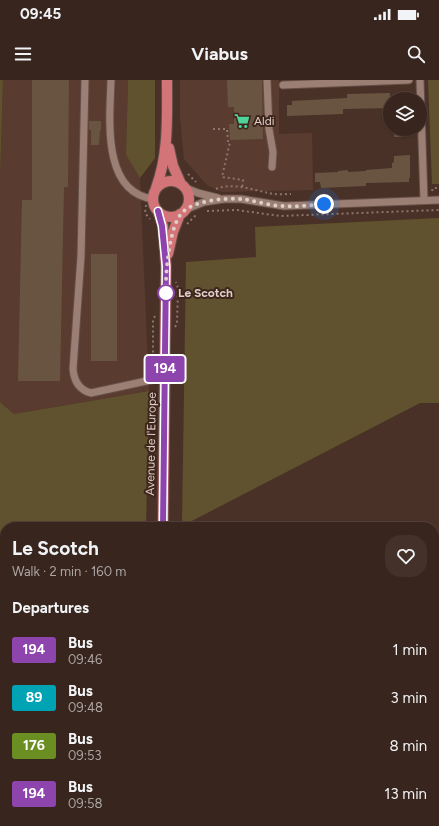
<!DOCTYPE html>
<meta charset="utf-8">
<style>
:root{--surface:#38251d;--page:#43312a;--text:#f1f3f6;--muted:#aba5a4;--line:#52423b}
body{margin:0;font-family:Figtree,sans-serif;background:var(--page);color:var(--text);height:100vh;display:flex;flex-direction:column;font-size:15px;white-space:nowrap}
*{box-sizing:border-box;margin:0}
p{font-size:13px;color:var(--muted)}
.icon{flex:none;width:22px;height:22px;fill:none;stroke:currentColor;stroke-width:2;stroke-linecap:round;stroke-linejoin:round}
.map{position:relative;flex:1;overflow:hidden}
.side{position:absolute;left:0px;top:442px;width:439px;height:304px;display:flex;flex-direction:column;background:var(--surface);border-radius:16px 16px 0 0;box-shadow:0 1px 3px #0004,0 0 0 1px var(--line)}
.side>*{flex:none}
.badge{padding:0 8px;border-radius:3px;font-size:14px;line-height:26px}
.fabs{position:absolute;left:383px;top:12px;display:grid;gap:8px}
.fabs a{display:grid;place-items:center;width:44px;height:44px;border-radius:50%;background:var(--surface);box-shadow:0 1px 3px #0004,0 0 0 1px var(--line);font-size:20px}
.you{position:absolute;width:20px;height:20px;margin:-10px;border:3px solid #fff;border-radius:50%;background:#1a73e8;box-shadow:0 0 0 6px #1a73e833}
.map>.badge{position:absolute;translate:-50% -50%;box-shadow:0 0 0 2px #fff}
h2{padding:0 12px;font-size:15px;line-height:36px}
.round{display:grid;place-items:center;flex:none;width:42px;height:42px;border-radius:16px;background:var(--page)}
.headline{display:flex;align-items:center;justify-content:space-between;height:68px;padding:0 12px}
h1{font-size:19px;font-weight:700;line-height:30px}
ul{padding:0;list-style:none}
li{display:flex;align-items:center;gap:12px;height:48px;padding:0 12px}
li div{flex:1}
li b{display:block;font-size:15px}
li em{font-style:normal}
li .badge{min-width:44px;font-weight:700;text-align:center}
.status{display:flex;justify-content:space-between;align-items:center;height:28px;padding:0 20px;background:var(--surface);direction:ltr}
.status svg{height:11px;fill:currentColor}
header{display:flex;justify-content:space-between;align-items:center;height:52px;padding:0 12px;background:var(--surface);font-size:18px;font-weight:700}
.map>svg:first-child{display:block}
.built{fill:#5a3b2f}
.green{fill:#60522e}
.building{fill:#695441}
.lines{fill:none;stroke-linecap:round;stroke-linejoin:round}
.minor-casing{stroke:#644f47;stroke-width:9}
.major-casing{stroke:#644f47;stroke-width:12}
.path{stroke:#8b766e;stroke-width:2;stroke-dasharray:2 3;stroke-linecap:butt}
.minor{stroke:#9c7f74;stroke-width:7}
.major{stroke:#d37578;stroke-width:10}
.rail{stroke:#9f8c84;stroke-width:3;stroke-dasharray:7 7;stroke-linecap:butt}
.line-casing{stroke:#fff;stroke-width:9}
.line{stroke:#8e44ad;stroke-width:6}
.walk{stroke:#dfcfc9;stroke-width:4;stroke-dasharray:0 7.2}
.stop-dot{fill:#fff;stroke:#8e44ad;stroke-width:2}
.labels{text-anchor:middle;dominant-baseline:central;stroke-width:4;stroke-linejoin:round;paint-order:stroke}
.poi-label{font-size:12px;fill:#dfcfc9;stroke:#3f261d;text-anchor:start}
.stop-label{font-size:12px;font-weight:bold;fill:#dfcfc9;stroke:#3f261d;text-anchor:start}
.street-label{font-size:12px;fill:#dfcfc9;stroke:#3f261d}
</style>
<div class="status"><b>09:45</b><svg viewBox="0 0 49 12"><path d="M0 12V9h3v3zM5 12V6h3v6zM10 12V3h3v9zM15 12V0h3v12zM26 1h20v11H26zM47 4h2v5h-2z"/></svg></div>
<header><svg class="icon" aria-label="menu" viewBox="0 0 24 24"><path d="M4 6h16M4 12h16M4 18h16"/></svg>Viabus<svg class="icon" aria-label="search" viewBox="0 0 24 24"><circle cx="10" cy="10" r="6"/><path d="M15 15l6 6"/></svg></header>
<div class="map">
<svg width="439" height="746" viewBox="0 0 439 746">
<rect width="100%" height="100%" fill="#4a3127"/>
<path class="built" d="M3,0H128L126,75L140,98L149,311L14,334L0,322V100Z
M180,0H279V54L312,53L313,110L222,112L207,105L184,79L180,38Z"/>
<path class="green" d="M0,0H3L0,100Z
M128,0H155V78L140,98L126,75Z
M428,0H439V104H432Z
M439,138V323H420L182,446L186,182L256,177L255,147Z
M149,311L146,447H5V457L0,454V322L14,334Z
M0,492L5,496V741H67L70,746H0Z
M237,741H392L401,746H239Z"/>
<path class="building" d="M32,0H69L68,107H64L60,301H18L22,120H32Z
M227,0H262L263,59L230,60L229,44H234V27H228Z
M390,13V28L343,29V34L287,36V25H292V21L347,18V14Z
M89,41H101V50H100L99,65H91V50H89Z
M394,49H403V57H394Z
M410,75V98H409V102L366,103V106L321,108L320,102H315V93L338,92V91L348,90V92L366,91V90L392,88V83L394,82V76Z
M91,174H117V281H91Z"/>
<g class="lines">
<defs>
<path id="minor" d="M85,0L81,176L73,289C74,300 79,310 91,313L165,297
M111,0C110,37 101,112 153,119
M267,0L269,49L273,72L272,87
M420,0L424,120
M283,5L409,0
M183,107L198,113L218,118
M184,130L204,122L224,119H241L284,126L439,120"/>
<path id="major" d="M169,68L173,86L181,104
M153 119a18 18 0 1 1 36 0a18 18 0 1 1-36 0Z
M156,108C169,73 167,36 167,0
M158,131L163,146L166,186L163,447
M168,174L173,152L180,134
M160,746V741"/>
</defs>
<use href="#minor" class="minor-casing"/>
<use href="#major" class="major-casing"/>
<path class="path" d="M213,49H227L228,61L230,62L222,97L243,100L242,108
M188,94L196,102
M216,109C232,102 253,110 269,113C276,115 284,114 291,114
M432,111L433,108H439
M146,125L145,133L150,139
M207,131L237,130L280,136L439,130
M187,144L197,134
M155,236L153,240V275L156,278
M175,247L177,244L178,208L176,202
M434,705L439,707"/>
<use href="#minor" class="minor"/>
<use href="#major" class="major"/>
<path class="rail" d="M0,461L5,464
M434,730L439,732"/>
</g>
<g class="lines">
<defs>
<path id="line" d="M158,131L162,146L166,186L163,447"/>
</defs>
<use href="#line" class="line-casing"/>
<use href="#line" class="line"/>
<path class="walk" d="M166,213C165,197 169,148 181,134C192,120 225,118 242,119C256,121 270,126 284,126C297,127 311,125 324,124"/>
</g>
<defs>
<symbol id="supermarket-bare" viewBox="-9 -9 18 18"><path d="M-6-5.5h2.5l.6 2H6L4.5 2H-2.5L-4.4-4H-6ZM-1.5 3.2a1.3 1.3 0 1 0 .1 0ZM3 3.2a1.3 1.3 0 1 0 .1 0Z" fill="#4ed39a" stroke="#3f261d" stroke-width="2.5" paint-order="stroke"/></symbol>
</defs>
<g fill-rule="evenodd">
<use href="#supermarket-bare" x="231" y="30" width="22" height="22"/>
</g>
<circle class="stop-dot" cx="166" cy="213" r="8"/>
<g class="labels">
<g class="poi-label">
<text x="254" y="41">Aldi</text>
</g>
<g class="stop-label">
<text x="178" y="213">Le Scotch</text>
</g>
<g class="street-label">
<text transform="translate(151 364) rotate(-89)">Avenue de l'Europe</text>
</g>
</g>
</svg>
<div class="fabs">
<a><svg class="icon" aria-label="layers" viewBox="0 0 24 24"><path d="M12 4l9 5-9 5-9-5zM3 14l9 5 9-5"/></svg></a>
</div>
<div class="you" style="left:324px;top:124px"></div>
<b class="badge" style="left:165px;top:289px;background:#8e44ad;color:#fff">194</b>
<section class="side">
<div class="headline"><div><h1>Le Scotch</h1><p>Walk · 2 min · 160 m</p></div><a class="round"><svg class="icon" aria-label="heart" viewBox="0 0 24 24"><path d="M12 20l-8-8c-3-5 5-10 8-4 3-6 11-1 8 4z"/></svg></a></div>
<h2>Departures</h2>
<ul>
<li><span class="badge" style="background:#8e44ad;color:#fff">194</span><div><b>Bus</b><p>09:46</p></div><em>1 min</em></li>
<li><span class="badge" style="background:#00a3b4;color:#fff">89</span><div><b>Bus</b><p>09:48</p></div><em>3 min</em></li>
<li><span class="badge" style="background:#6b8e23;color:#fff">176</span><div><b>Bus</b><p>09:53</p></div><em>8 min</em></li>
<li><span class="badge" style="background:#8e44ad;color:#fff">194</span><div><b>Bus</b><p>09:58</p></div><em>13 min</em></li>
</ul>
</section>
</div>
